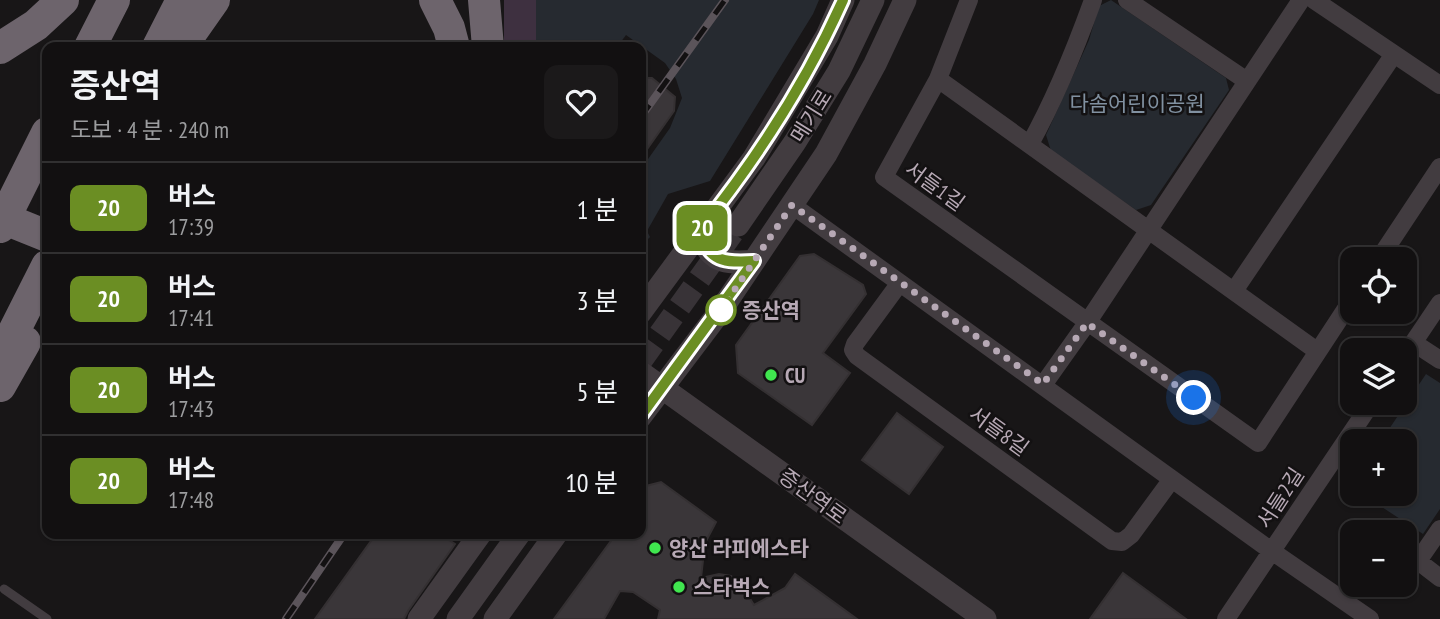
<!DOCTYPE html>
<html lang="ko">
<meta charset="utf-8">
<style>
:root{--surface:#121011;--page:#1b191a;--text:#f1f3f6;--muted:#9c9d9f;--line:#313031}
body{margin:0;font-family:"PT Sans Narrow","Noto Sans KR",sans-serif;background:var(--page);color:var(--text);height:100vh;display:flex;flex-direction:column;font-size:26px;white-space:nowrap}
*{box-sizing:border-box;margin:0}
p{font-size:23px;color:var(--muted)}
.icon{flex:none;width:38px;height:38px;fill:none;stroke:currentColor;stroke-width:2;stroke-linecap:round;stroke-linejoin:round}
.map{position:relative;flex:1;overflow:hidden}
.sheet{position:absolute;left:42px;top:42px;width:604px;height:497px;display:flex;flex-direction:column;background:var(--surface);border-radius:14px;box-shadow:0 2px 5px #0004,0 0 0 2px var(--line)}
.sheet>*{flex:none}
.badge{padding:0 14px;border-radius:10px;font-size:24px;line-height:46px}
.controls{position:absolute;left:1340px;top:247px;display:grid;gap:14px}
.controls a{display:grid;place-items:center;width:77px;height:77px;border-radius:14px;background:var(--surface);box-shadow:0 2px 5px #0004,0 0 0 2px var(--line);font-size:35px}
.you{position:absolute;width:35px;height:35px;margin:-18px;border:5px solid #fff;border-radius:50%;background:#1a73e8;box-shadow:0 0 0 10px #1a73e833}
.map>.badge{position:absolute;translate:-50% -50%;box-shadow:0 0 0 4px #fff}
.round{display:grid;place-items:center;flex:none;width:74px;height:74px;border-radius:14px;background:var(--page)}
.headline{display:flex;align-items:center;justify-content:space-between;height:119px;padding:0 28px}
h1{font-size:33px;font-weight:700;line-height:52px}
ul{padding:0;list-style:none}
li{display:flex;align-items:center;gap:21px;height:91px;padding:0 28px;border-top:2px solid var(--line)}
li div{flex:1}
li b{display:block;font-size:26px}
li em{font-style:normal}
li .badge{min-width:77px;font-weight:700;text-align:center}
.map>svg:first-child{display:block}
.green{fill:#262a30}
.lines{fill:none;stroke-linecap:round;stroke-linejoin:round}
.river{stroke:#3e3040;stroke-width:32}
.building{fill:#3a3639;stroke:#343032;stroke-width:2}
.tertiary-tunnel{stroke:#383337;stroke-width:23;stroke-dasharray:23 11;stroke-linecap:butt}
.service{stroke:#423c40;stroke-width:9}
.minor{stroke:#423c40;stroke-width:18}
.tertiary{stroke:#423c40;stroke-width:23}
.motorway{stroke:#6d646c;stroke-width:32}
.rail-casing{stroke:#5b545a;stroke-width:8}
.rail{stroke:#131112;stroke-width:5;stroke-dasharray:16;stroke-linecap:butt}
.line-casing{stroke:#fff;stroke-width:16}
.line{stroke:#6b8e23;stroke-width:10}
.walk{stroke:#b7a9b5;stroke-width:7;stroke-dasharray:0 12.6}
.stop-dot{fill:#fff;stroke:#6b8e23;stroke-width:3.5}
.poi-dot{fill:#40e64f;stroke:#131112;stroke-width:2.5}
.labels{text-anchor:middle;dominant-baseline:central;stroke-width:5;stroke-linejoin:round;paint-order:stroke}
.park-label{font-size:21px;fill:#8191a1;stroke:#131112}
.street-label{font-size:21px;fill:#b7a9b5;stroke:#131112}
.stop-label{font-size:21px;font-weight:bold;fill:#b7a9b5;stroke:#131112;text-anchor:start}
.poi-label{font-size:21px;font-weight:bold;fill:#b7a9b5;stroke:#131112;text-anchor:start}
</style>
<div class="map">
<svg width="1440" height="619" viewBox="0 0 1440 619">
<rect width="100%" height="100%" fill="#181617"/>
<path class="green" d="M529,0H819L813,14L710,181L668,194L647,231L650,237L641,246V169L670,128L682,98L676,79L665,63L626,35L617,47H531Z
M1111,0L1226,78L1229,90L1151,205L1136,210L1051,151L1046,135L1089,40L1099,6Z
M1426,374L1440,383V509L1423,534L1362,494H1405V441H1381Z"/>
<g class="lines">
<path class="river" d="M520,0V47"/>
</g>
<path class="building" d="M640,78H652L675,97L674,111L640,159Z
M814,254L863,285L866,294L823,353L850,373L812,425L738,373L736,345L800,256Z
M897,413L943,447L909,494L862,460Z
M661,482L716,522L705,543L701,578L719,574L731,576L742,586L754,605L785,588L795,574L857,619H658L660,610L633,592L620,591L604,619H554L616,534H640V493L646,486Z
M376,534H440L455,544L408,611L404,619H315Z
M1123,573L1186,619H1090Z"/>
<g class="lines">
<path class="tertiary-tunnel" d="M640,362L738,225"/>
<path class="service" d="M4,589L47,619"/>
<path class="minor" d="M969,0L938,79L884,177L1258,443L1353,298
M1127,0L1247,81
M1314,0L1440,85
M938,79L1317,351
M1030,144C1056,97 1075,50 1093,0
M792,205L1273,552L1370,619
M1379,259L1440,167
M899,284L855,344L853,350L857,356L1112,541L1122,542L1131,535L1172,479
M1234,291L1394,54
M1414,343L1440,360
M1405,355L1440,303
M1043,385L1087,323L1301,0
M1440,529L1418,561L1440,578
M1226,619L1372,402"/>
<path class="tertiary" d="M738,225L795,142L839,71L873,0
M699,231C709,262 724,264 754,261
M640,313L754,158L827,36L843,0
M640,372L985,619
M640,417L721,310L826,154L875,64L905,0
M419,619L480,534
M458,619L519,534
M495,619L556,534"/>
<path class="motorway" d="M435,0L449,28L454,47
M484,0L488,47
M90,47L114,0
M158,47L182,0
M181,47L214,0
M0,48L36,25L63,0
M0,217L47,236
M0,227L47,133
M0,359L47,266
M0,386L25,342"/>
<defs>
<path id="rail" d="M640,118L725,0
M286,619L344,534"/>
</defs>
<use href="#rail" class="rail-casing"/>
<use href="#rail" class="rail"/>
</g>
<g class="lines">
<defs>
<path id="line" d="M640,417L754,261C724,263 709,262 699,231C756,160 806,83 843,0"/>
</defs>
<use href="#line" class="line-casing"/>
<use href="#line" class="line"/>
<path class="walk" d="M721,310L792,205L1043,384L1087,323L1194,398"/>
</g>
<circle class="stop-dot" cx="721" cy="310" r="14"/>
<g class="poi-dot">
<circle cx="771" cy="375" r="7"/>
<circle cx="655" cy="548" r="7"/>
<circle cx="679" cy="587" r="7"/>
</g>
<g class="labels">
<g class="park-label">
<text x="1137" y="103">다솜어린이공원</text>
</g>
<g class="street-label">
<text transform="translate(811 116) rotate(-58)">메기로</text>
<text transform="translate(935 186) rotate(36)">서들1길</text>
<text transform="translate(999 431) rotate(36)">서들8길</text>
<text transform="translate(813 496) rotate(36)">증산역로</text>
<text transform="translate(1280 498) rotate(-57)">서들2길</text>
</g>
<g class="stop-label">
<text x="742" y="310">증산역</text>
</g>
<g class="poi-label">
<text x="785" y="375">CU</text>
<text x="669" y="548">양산 라피에스타</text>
<text x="693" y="587">스타벅스</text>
</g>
</g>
</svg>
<div class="controls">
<a><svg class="icon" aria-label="locate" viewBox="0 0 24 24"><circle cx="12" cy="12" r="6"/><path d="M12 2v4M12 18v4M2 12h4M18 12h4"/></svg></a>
<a><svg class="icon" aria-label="layers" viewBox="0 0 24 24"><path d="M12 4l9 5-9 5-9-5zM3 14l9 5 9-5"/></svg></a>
<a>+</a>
<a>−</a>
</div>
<div class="you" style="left:1194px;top:398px"></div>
<b class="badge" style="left:702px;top:228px;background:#6b8e23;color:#fff">20</b>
<section class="sheet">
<div class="headline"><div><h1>증산역</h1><p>도보 · 4 분 · 240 m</p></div><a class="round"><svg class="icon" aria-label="heart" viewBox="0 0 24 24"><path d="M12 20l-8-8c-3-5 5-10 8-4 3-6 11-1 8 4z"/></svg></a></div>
<ul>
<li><span class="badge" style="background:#6b8e23;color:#fff">20</span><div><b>버스</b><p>17:39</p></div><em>1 분</em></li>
<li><span class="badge" style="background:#6b8e23;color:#fff">20</span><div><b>버스</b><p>17:41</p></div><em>3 분</em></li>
<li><span class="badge" style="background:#6b8e23;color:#fff">20</span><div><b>버스</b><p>17:43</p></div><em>5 분</em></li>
<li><span class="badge" style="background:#6b8e23;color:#fff">20</span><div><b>버스</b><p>17:48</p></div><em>10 분</em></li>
</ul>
</section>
</div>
